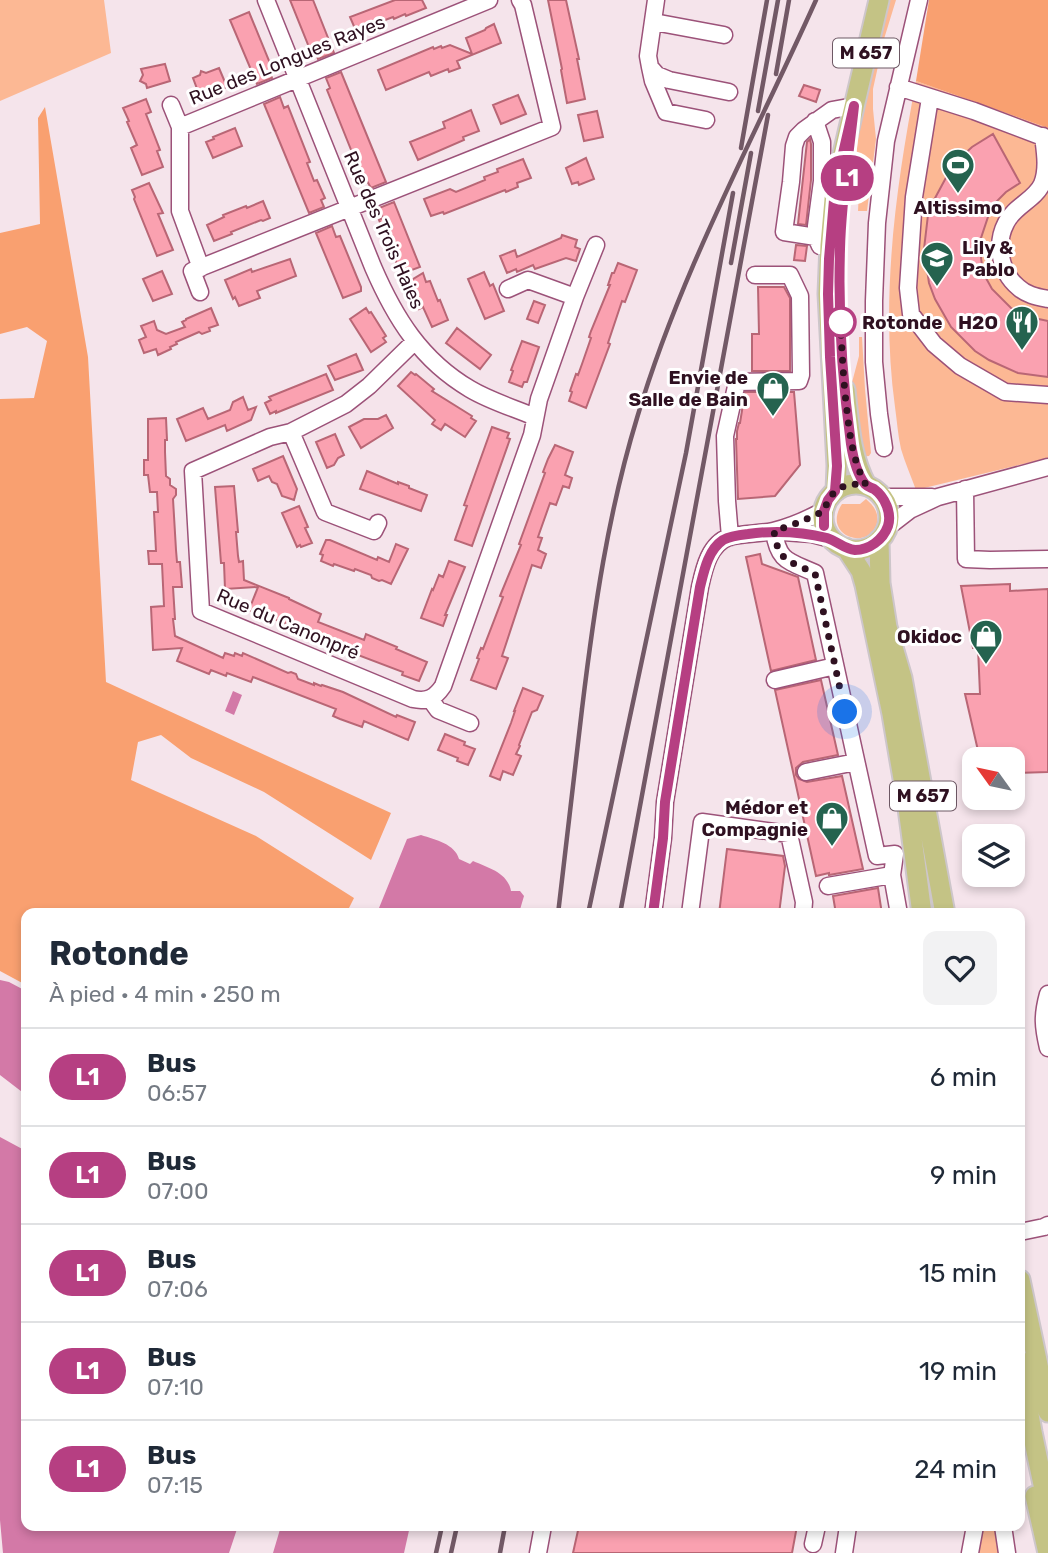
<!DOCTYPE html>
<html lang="fr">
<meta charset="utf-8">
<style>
:root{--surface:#fff;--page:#f2f2f3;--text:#1f2937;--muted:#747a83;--line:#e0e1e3}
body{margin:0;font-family:Rubik,sans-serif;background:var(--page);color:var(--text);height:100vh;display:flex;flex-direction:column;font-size:26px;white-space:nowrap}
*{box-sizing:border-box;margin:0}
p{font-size:23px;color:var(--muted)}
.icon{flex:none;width:38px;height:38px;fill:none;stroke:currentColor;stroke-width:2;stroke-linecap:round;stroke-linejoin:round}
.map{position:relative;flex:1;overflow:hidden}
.sheet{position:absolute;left:21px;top:908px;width:1004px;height:623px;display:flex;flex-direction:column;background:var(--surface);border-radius:14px;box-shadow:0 4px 10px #0003}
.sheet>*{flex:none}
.badge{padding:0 14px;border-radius:23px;font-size:24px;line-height:46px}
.needle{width:46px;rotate:303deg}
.buttons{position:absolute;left:962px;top:747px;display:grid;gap:14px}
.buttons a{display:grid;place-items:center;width:63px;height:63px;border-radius:14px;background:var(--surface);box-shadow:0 4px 10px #0003;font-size:35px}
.you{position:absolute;width:35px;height:35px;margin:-18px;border:5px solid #fff;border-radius:50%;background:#1a73e8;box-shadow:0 0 0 10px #1a73e833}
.map>.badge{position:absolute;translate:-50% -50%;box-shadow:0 0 0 4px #fff}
.round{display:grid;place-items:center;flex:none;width:74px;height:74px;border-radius:14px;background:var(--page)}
.overview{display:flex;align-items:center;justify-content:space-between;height:119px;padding:0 28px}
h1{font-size:33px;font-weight:700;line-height:52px}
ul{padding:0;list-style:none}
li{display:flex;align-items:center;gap:21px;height:98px;padding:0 28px;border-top:2px solid var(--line)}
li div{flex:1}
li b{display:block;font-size:26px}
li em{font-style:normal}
li .badge{min-width:77px;font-weight:700;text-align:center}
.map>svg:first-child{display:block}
.green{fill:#fcb894}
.forest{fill:#f9a070}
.water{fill:#d379a7}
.building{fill:#faa1b0;stroke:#b96675;stroke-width:2}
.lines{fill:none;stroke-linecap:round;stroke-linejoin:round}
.minor-casing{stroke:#9c5279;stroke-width:19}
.major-casing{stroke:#cdc6ca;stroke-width:23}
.minor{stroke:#fff;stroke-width:16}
.major{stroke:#c4c385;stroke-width:19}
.rail{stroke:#725966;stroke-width:4.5}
.line-casing{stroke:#fff;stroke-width:16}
.line{stroke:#b63f82;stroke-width:10}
.walk{stroke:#2f1121;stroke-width:7;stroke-dasharray:0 12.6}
.stop-dot{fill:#fff;stroke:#b63f82;stroke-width:3.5}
.labels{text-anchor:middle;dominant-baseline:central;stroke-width:6;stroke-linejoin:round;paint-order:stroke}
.shield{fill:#fff;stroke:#6d5864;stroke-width:2}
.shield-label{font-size:18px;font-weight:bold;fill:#2f1121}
.street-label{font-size:19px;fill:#2f1121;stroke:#fff}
.poi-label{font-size:19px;font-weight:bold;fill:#2f1121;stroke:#fff;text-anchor:end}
.stop-label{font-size:19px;font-weight:bold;fill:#2f1121;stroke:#fff;text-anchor:start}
</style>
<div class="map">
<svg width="1048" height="1553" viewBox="0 0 1048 1553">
<rect width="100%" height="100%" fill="#f5e4eb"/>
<path class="green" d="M0,0H104L111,53L0,101Z
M889,0H896L884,39L873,89V109L876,139L867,211H858L859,191L854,170L858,138L879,38Z
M916,81L1048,128V458L916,490C911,476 905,463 901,449C898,436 897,421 895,407C880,298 896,187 916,81Z
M859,337H862L865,389L871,453L869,456L860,457L850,390L859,356Z
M866,499C874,506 879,513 877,523C869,552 821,536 842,504H860Z
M981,1526H998L1002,1553H977Z"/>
<path class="forest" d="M929,0H1048V128L916,81Z
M45,107L88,357L106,682L391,813L371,860L264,792L191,758L161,735L138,742L131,780L256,836L354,898L346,914H26V985L0,971V399L34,398L47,341L27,327L0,334V233L40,224L38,118Z"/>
<path class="water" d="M233,691L242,695L234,715L225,711Z
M421,835C436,840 455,844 459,859L470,864L473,861C489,868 508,873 511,891H520L524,896L519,913H379V908L407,839Z
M0,980L9,982L26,991V1095L0,1075Z
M0,1137L26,1151V1526H238L229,1553H3L0,1520Z
M281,1526H410L404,1553H273Z"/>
<path class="building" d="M290,0H313L334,53L318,59L315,51L311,52Z
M395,0H422L426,8L406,16L405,14L394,19L393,17L356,31L350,17Z
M548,0H566L579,59H577L585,99L567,103L561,70L562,69Z
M249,12L272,68L269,70L272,78L257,84L230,20Z
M494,24L501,43L457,61L460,68L449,72L448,69L431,76L429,72L386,90L378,70L433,47L434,49L441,46L442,48L450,45L472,54L466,38L485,30L486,28Z
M165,64L170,81L147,88L146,84L140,81L143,75L141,69Z
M219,68L227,87L214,92L213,90L199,94L193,78L200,75L201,71L206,73Z
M341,72L386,182L371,188L367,181L364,182L327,90L330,88L326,78Z
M804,85L820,90L816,102L799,96Z
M518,95L526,114L501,124L493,105Z
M280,97L284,108L288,106L310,162L307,163L314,181L317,180L325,198L321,200L324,207L309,213L264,104Z
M146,99L151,112L146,114L160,150L157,151L163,167L142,175L131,148L137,145L127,122L129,121L123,108Z
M471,110L479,131L463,137L464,140L418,160L410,142L445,128L443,122Z
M597,111L603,137L584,141L578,115Z
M235,128L242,146L213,158L206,142L214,139L213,137Z
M993,134L1020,183L1006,192L996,202L989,214L981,238L980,250L982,265L986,278L992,289L1011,308L1025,316L1048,321V377L1018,373L989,360L975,351L951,327L935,299L929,283L924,249L928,215L934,200L949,172L959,159L972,147Z
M810,139L811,144V180L806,225L798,224L807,142Z
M586,158L594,179L579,185L578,182L572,184L566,168Z
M523,159L531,178L517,183L518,187L506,192L505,190L444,214L443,212L431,216L424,199L450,189L456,192L485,180L484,177L498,172L497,169Z
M149,183L163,213L158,214L173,250L157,256L134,199L135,197L132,190Z
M263,201L270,218L263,221L261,220L231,232L232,234L214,241L207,225L224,217L223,215L246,206L247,208Z
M394,202L420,267L401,274L379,220L383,218L379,208Z
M332,226L336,237L340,236L361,287V291L343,298L316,233Z
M562,235L577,240L575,247L580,249L576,261L566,258L535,269L533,265L517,272L516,269L507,273L500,256L515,250L517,257L561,238Z
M796,245L807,246L805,261L794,260Z
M290,259L296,276L257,291L260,298L239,306L235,297L233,299L225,280L251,269L252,272Z
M618,263L637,270L625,302L622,301L608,343L610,344L586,408L569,401L572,392L570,391L576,374L578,375L582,364L591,338L589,337L591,331L610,285H608L612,273H614Z
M162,271L172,294L153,301L143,279Z
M484,272L490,286L493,284L504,311L485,319L468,279Z
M423,273L426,282L430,281L438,301L440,300L448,320L432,327L423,307L419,309L413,294L415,293L410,281Z
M758,287H784L790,298V371H752V334H759Z
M534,301L545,305L538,323L527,319Z
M211,308L218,325L209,328L210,331L202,334L199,332L176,342L177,344L170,347L171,349L158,355L156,349L144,353L139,340L146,337L141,326L154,321L157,330L166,334L185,327L182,322L186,320V319Z
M366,308L369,313L371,312L386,336L383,338L386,342L371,352L350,319Z
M457,328L491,355L480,369L446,343Z
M522,341L539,347L527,382H524L522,387L509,382L513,371L511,370Z
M356,354L363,370L335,380L328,366Z
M411,372L415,375L416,374L434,389L432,391L472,416L471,418L476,421L465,437L445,424L441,430L432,424L435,420L398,386Z
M326,374L333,390L276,413V411L270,414L265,403L271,400L269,397Z
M745,392H794L800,465L775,496L738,499L736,439H737V431L739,423H740Z
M243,397L248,410L256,407L251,420L227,431L225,425L186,441L177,419L203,408L208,419L230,410L233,402Z
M386,415L393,428L361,448L349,427L364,419H378Z
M166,418L167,440H165V452L166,476L170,479V485L176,489V495L173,499L176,550L177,562H180L182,587H173L175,619H173L175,636L223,658L225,653L234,656L235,653L242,656L243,653L288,673L291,672L296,674L298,679L314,685V683L321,686L322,685L343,692L396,717L397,715L415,722L408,740L364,721L362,727L340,719L333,716L336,709L253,677L251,682L227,673L226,676L211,670L209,674L177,661L182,648L153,650L151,607L164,606L162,564H149L148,551H156L154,512H158L157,492H150L148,475H144V460H148V419Z
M492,427L509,433L507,438L510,439L472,546L455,540L467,506L464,505Z
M335,434L344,455L338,458L334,465L327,468L316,442Z
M555,445L573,452L565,475L572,478L569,488L563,486L556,505L550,503L538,537L542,538L538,550L546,554L541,568L532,565L502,656L508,658L496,689L471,680L479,659L477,658L481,648L483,649L503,597L500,596L521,545L519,544L545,473L543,472L548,459Z
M283,456L297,489L294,500L282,496L277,484L272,482L269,476L258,481L253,469Z
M367,471L398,484V482L409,486V488L427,495L421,511L360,489Z
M234,486L238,532H236L238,556L239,562L243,561L244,580L289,598V599L321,614L318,622L364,640L366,634L397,647L396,649L427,662L419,681L402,675L403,672L321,641L323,636L299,626L298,628L249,610L258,587L225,589L224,563H221L215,487Z
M299,506L308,527L305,528L312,543L301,547L300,545L297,547L282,513Z
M326,540H330L377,560L378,557L389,562L396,544L408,549L391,584L382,580L379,581L372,578L371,575L355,569L354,571L334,564L333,566L321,561L323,555L320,554Z
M760,554L762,564L798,577L816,660L771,671L746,557Z
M449,561L465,567L445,615H447L443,626L421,618L432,589L433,590L439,575L443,577Z
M1010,584V591L1048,589V772L1013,773V760H982V755H979L965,694H980L978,648H973L961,586Z
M821,680L838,755L803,762L796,768V775L799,779L807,782L842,776L863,869L829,875V873L816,876L775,690Z
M523,688L543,696L537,710L532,712L519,745L520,746L516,754L521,756L513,775L503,771L500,780L490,776L511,723L515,711H514Z
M445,734L465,742L464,745L475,749L468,765L457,761L458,758L438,750Z
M727,849L783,856L785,866L779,914H719Z
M878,888L882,914H836L833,896Z
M579,1526H797L792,1553H573Z"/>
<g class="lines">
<defs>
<path id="minor" d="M266,0L373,267C395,318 421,360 470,389C490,401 514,408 535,417
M656,0L648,56L650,67L657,75L669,80L729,92
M654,22L724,35
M650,67L653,81L666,112L706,120
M898,87L974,111L1048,139
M930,98L914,197L908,288L911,314L934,344L960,366L1005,392L1048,395
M171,105L180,127V211L201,268
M815,121L822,142V181L816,226V237L820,246
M180,127L489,0
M1043,136C1045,152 1048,169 1042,184C1035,200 1014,206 1006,223C995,244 1000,272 1018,287C1026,295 1038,297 1048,299
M816,237L784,232L791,182L794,146L797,137L804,130L832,110L854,106
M508,289L528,280L575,297
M200,292L192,271L552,127L523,5L520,0
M414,342L369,386L346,404L291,432L270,437L193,471L201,611L413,699C427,702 435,698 443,686L532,435L539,399L575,297L596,245
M291,432L325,512L374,531L378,523
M884,448L879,414L874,362V301L877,223L886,141L919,0
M965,489L966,559L990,560L1048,559
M883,497H932
M888,527L910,510L938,497L1048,467
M774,531C778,562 789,561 815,573L877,856L895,854L892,875L899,914
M783,532L812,534L831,539
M730,537L727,501L725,436L737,382L799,381L801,375L800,296L790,275H755
M775,680L835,666
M430,699L438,710L470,723
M806,772L856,762
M828,886L892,875
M653,914L663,838L665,802L700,587C704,569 709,544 729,537C743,533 759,534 773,531C790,527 808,519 823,511
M690,914L702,822L789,834L804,902L803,914
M1048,994C1042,1016 1043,1026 1048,1048
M1020,1232L1044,1227L1048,1225
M1003,1526L1007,1553
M813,1544L817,1526
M538,1553L543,1526
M844,1553L848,1526
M970,1553L975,1526"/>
<path id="major" d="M845,390C849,424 850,455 866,485
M823 517a33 33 0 1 1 66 0a33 33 0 1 1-66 0Z
M836,491L837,466L828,294L830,245L835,188L879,0
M879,540L880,583L887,627L902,678L945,914
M846,548L861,571L865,585L892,714L908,808L922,914
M1020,1280L1048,1412
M1020,1361L1032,1432L1048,1508
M1035,1496L1048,1553"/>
</defs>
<use href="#minor" class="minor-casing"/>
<use href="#major" class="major-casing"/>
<use href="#minor" class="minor"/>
<use href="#major" class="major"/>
<path class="rail" d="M776,74L789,0
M758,111L778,0
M741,148L767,0
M731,263L751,153
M558,914C566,845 574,777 582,709C594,610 608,513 637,418C680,273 754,138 816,0
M588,914L686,453L733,193
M620,914L768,115
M436,1553L442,1526
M451,1553L457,1526
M500,1553L505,1526"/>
</g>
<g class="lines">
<defs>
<path id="line" d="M653,914L663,838L665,802L700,587C704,571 708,550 723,540C730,536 739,535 748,534C776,530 799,531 827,538C837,541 844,549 855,550C869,550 883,540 888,526C892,513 885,497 874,489C870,487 868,487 865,484C857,474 853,457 851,444C842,379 838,314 840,249C841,201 849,153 854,106L835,188L829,259L828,294L830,357L837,466L835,491L828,500L824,511V526"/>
</defs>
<use href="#line" class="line-casing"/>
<use href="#line" class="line"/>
<path class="walk" d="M841,322L840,316C842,348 843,379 847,411C850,437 853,461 866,485C843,482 831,489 824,511L800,522L774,531C778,562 789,561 815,573L845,712"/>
</g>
<defs>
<symbol id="stadium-pin" viewBox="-11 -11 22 30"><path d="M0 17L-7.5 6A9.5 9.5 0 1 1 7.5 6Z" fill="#25634f" stroke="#fff"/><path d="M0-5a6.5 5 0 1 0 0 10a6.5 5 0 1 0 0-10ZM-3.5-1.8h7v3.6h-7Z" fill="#fff"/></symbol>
<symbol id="school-pin" viewBox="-11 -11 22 30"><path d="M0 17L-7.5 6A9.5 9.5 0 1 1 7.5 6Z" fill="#25634f" stroke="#fff"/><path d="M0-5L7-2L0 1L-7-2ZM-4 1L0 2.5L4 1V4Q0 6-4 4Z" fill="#fff"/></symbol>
<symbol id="restaurant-pin" viewBox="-11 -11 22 30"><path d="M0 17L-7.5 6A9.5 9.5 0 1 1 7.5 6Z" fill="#25634f" stroke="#fff"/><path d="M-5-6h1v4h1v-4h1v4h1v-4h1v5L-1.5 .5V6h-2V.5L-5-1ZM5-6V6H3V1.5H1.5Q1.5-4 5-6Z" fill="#fff"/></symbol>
<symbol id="shop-pin" viewBox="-11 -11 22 30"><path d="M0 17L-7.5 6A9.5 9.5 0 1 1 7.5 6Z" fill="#25634f" stroke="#fff"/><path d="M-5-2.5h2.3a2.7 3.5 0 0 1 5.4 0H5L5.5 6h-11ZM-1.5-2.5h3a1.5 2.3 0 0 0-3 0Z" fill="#fff"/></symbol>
</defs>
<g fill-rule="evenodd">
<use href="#stadium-pin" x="939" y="146" width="38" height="52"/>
<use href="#school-pin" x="918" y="239" width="38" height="52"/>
<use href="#restaurant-pin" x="1003" y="303" width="38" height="52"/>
<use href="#shop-pin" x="754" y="369" width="38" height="52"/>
<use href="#shop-pin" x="967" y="617" width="38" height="52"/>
<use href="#shop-pin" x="813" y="799" width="38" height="52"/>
</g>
<circle class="stop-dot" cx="841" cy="322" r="14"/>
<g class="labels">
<g class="shield">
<rect x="833" y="38.5" width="66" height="29" rx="5"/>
<rect x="890" y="781.5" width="66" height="29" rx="5"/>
</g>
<g class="shield-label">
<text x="866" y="53">M 657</text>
<text x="923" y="796">M 657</text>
</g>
<g class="street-label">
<text transform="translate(287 60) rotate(-22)">Rue des Longues Rayes</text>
<text transform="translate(384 230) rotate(66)">Rue des Trois Haies</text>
<text transform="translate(288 624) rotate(23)">Rue du Canonpré</text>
</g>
<g class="poi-label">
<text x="958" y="207" text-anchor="middle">Altissimo</text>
<text x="962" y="247" text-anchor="start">Lily &amp;<tspan x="962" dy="22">Pablo</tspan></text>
<text x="998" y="322">H2O</text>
<text x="748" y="377">Envie de<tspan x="748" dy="22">Salle de Bain</tspan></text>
<text x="962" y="636">Okidoc</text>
<text x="808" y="807">Médor et<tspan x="808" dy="22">Compagnie</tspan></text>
</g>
<g class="stop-label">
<text x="862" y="322">Rotonde</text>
</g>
</g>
</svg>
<div class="buttons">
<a><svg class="needle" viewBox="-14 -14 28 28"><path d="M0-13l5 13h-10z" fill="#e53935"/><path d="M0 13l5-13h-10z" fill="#747a83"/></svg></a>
<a><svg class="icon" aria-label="layers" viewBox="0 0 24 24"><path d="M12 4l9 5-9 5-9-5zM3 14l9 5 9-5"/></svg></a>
</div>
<div class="you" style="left:845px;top:712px"></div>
<b class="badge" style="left:847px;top:178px;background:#b63f82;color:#fff">L1</b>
<section class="sheet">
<div class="overview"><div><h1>Rotonde</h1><p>À pied · 4 min · 250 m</p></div><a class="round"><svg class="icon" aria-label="heart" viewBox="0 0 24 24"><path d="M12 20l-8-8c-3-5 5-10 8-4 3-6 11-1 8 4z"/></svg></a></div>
<ul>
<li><span class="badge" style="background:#b63f82;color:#fff">L1</span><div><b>Bus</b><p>06:57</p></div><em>6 min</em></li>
<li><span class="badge" style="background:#b63f82;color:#fff">L1</span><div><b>Bus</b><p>07:00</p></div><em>9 min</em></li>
<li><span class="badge" style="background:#b63f82;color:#fff">L1</span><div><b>Bus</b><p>07:06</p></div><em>15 min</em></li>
<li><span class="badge" style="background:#b63f82;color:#fff">L1</span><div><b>Bus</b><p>07:10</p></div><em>19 min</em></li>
<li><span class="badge" style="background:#b63f82;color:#fff">L1</span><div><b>Bus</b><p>07:15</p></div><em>24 min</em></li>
</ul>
</section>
</div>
